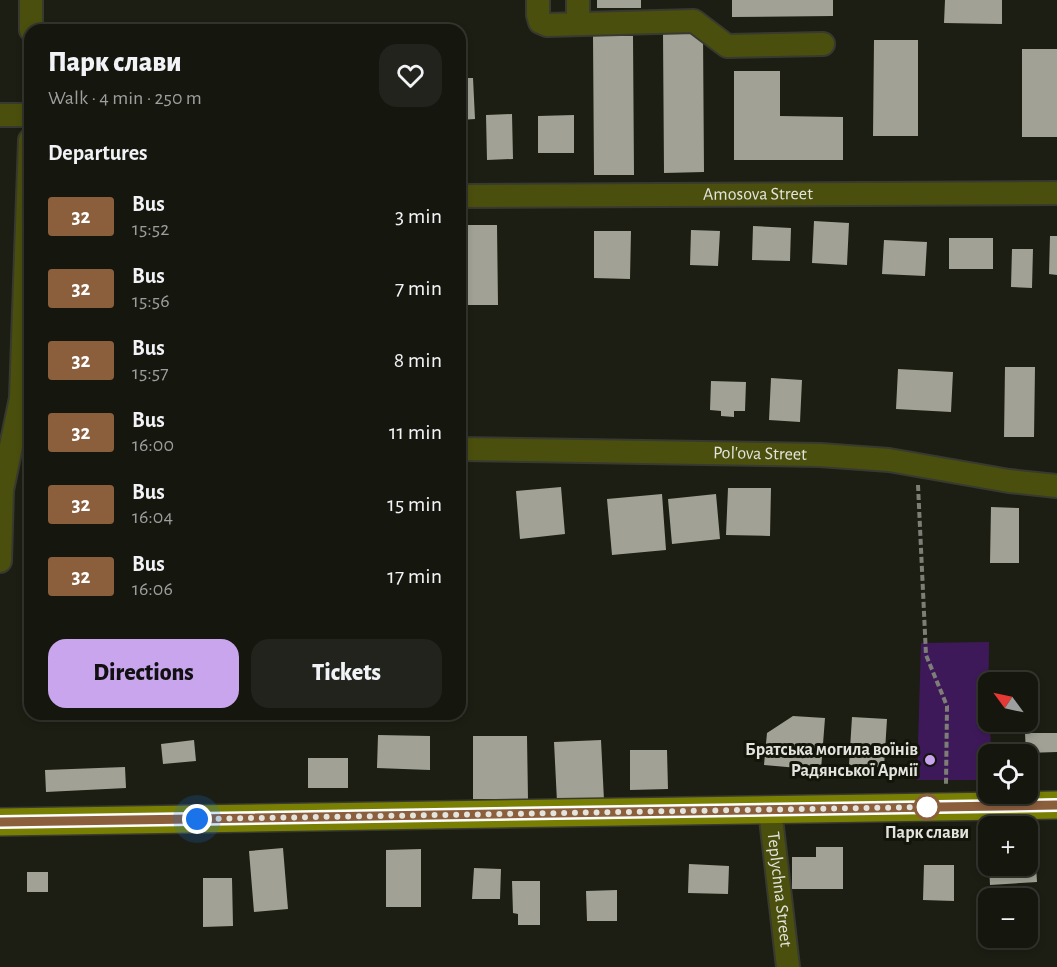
<!DOCTYPE html>
<meta charset="utf-8">
<style>
:root{--surface:#15160e;--page:#22231c;--text:#f1f3f6;--muted:#9d9f9e;--line:#34352e;--accent:#c9a5ee}
body{margin:0;font-family:"Alegreya Sans",sans-serif;background:var(--page);color:var(--text);height:100vh;display:flex;flex-direction:column;font-size:22px;white-space:nowrap}
*{box-sizing:border-box;margin:0}
p{font-size:20px;color:var(--muted)}
.icon{flex:none;width:33px;height:33px;fill:none;stroke:currentColor;stroke-width:2;stroke-linecap:round;stroke-linejoin:round}
.map{position:relative;flex:1;overflow:hidden}
.details{position:absolute;left:24px;top:24px;width:442px;height:696px;display:flex;flex-direction:column;background:var(--surface);border-radius:18px;box-shadow:0 3px 9px #0003,0 0 0 2px var(--line)}
.details>*{flex:none}
.badge{padding:0 12px;border-radius:4px;font-size:21px;line-height:39px}
.needle{width:39px;rotate:303deg}
.fabs{position:absolute;left:978px;top:672px;display:grid;gap:12px}
.fabs a{display:grid;place-items:center;width:60px;height:60px;border-radius:12px;background:var(--surface);box-shadow:0 3px 9px #0003,0 0 0 2px var(--line);font-size:30px}
.you{position:absolute;width:30px;height:30px;margin:-15px;border:4px solid #fff;border-radius:50%;background:#1a73e8;box-shadow:0 0 0 9px #1a73e833}
.map>.badge{position:absolute;translate:-50% -50%;box-shadow:0 0 0 3px #fff}
h2{padding:0 24px;font-size:22px;line-height:54px}
.round{display:grid;place-items:center;flex:none;width:63px;height:63px;border-radius:18px;background:var(--page)}
.headline{display:flex;align-items:center;justify-content:space-between;height:102px;padding:0 24px}
h1{font-size:28px;font-weight:800;line-height:45px}
.button{display:flex;gap:12px;margin-top:auto;padding:12px 24px}
.button a{flex:1;height:69px;border-radius:18px;background:var(--accent);color:#111;font-size:24px;font-weight:800;line-height:69px;text-align:center}
.button a+a{background:var(--page);color:var(--text)}
ul{padding:0;list-style:none}
li{display:flex;align-items:center;gap:18px;height:72px;padding:0 24px}
li div{flex:1}
li b{display:block;font-size:22px}
li em{font-style:normal}
li .badge{min-width:66px;font-weight:700;text-align:center}
.map>svg:first-child{display:block}
.green{fill:#3e195a}
.building{fill:#a1a295}
.lines{fill:none;stroke-linecap:round;stroke-linejoin:round}
.minor-casing{stroke:#383a2f;stroke-width:26}
.major-casing{stroke:#383a2f;stroke-width:30}
.path{stroke:#7d7f76;stroke-width:4;stroke-dasharray:6 3;stroke-linecap:butt}
.minor{stroke:#4b4f0d;stroke-width:22}
.major{stroke:#797f02;stroke-width:27}
.line-casing{stroke:#fff;stroke-width:14}
.line{stroke:#8b5e3c;stroke-width:9}
.walk{stroke:#e3e4dd;stroke-width:6;stroke-dasharray:0 10.8}
.poi-dot{fill:#c9a5ee;stroke:#13140a;stroke-width:2}
.stop-dot{fill:#fff;stroke:#8b5e3c;stroke-width:3}
.labels{text-anchor:middle;dominant-baseline:central;stroke-width:6;stroke-linejoin:round;paint-order:stroke}
.street-label{font-size:18px;fill:#e3e4dd;stroke:#13140a}
.poi-label{font-size:18px;font-weight:bold;fill:#e3e4dd;stroke:#13140a;text-anchor:end}
.stop-label{font-size:18px;font-weight:bold;fill:#e3e4dd;stroke:#13140a}
</style>
<div class="map">
<svg width="1057" height="967" viewBox="0 0 1057 967">
<rect width="100%" height="100%" fill="#1c1e13"/>
<path class="green" d="M989,642L988,722H990L991,754H988V780H917L921,643Z"/>
<path class="building" d="M597,0H641V8H597Z
M732,0H833V16L732,17Z
M945,0H1002V24L944,23Z
M51,23L103,24V30H51Z
M663,33H703L704,172L664,173Z
M593,36H633L634,175H594Z
M874,40H918V136H873Z
M1022,49H1057V137H1022Z
M734,71H780V116L843,117V160H734Z
M460,78H473L475,119L460,120Z
M512,114L513,159L487,160L486,115Z
M574,115V153H538V116Z
M814,221L849,223L847,265L812,263Z
M460,225H497L498,305H460Z
M753,226L791,228L790,261L752,260Z
M691,230L720,231L718,266L690,265Z
M594,231H631L630,279L594,278Z
M1050,236H1057V275L1049,274Z
M949,238H993V269H949Z
M884,240L927,242L925,276L882,274Z
M1012,249H1033L1032,288L1011,287Z
M1005,367H1035L1034,437H1004Z
M898,369L953,372L951,412L896,409Z
M771,378L802,380L800,422L769,420Z
M711,381L746,382L745,411H734V417L721,416V411L710,410Z
M561,487L565,534L520,539L516,491Z
M728,488H771L770,536L726,535Z
M662,494L666,550L612,555L607,499Z
M716,494L720,539L672,544L668,499Z
M991,507L1019,508V563H990Z
M793,716L825,718L821,770L764,765L767,733Z
M852,717L887,719L884,767L849,765Z
M1025,733H1057V752L1026,753Z
M378,735L430,736V770L377,768Z
M473,736H527L528,799H473Z
M194,740L196,761L163,764L161,744Z
M601,740L604,800L557,802L554,742Z
M630,750H667L668,789L630,790Z
M308,758H348V788H308Z
M125,767L126,788L46,792L45,770Z
M1028,832H1034L1037,882L990,885L989,866H1028Z
M816,847H843V889H792V857H816Z
M283,848L288,909L254,912L249,851Z
M421,849V907H386V850Z
M689,864L729,866L728,894L688,893Z
M924,865H954V901L923,900Z
M474,868L501,869L500,899H472Z
M27,872H48V892H27Z
M203,878H232L233,926L203,927Z
M512,881H540V925H518V914L513,913Z
M617,890V921H587L586,891Z"/>
<g class="lines">
<defs>
<g id="minor">
<path d="M538,0V15L540,22L547,25L694,21L727,46L823,44"/>
<path d="M578,0V24"/>
<path d="M31,30V0"/>
<path d="M0,115H30"/>
<path id="s1" d="M460,196L1057,193"/>
<path id="s2" d="M460,449L820,455L889,460L1009,481L1057,486"/>
<path d="M0,561L2,490L21,398L30,140"/>
<path id="s3" d="M770,810L788,967"/>
</g>
<path id="major" d="M0,822L1057,805"/>
</defs>
<use href="#minor" class="minor-casing"/>
<use href="#major" class="major-casing"/>
<path class="path" d="M918,485L926,655L947,706L946,785"/>
<use href="#minor" class="minor"/>
<use href="#major" class="major"/>
</g>
<g class="lines">
<defs>
<path id="line" d="M0,822L1057,805"/>
</defs>
<use href="#line" class="line-casing"/>
<use href="#line" class="line"/>
<path class="walk" d="M197,819L927,807"/>
</g>
<circle class="poi-dot" cx="930" cy="760" r="6"/>
<circle class="stop-dot" cx="927" cy="807" r="12"/>
<g class="labels">
<g class="street-label">
<text stroke="none"><textPath href="#s1" startOffset="298">Amosova Street</textPath></text>
<text stroke="none"><textPath href="#s2" startOffset="300">Pol'ova Street</textPath></text>
<text stroke="none"><textPath href="#s3" startOffset="80">Teplychna Street</textPath></text>
</g>
<g class="poi-label">
<text x="918" y="750">Братська могила воїнів<tspan x="918" dy="21">Радянської Армії</tspan></text>
</g>
<g class="stop-label">
<text x="927" y="833">Парк слави</text>
</g>
</g>
</svg>
<div class="fabs">
<a><svg class="needle" viewBox="-14 -14 28 28"><path d="M0-13l5 13h-10z" fill="#e53935"/><path d="M0 13l5-13h-10z" fill="#9d9f9e"/></svg></a>
<a><svg class="icon" aria-label="locate" viewBox="0 0 24 24"><circle cx="12" cy="12" r="6"/><path d="M12 2v4M12 18v4M2 12h4M18 12h4"/></svg></a>
<a>+</a>
<a>−</a>
</div>
<div class="you" style="left:197px;top:819px"></div>
<section class="details">
<div class="headline"><div><h1>Парк слави</h1><p>Walk · 4 min · 250 m</p></div><a class="round"><svg class="icon" aria-label="heart" viewBox="0 0 24 24"><path d="M12 20l-8-8c-3-5 5-10 8-4 3-6 11-1 8 4z"/></svg></a></div>
<h2>Departures</h2>
<ul>
<li><span class="badge" style="background:#8b5e3c;color:#fff">32</span><div><b>Bus</b><p>15:52</p></div><em>3 min</em></li>
<li><span class="badge" style="background:#8b5e3c;color:#fff">32</span><div><b>Bus</b><p>15:56</p></div><em>7 min</em></li>
<li><span class="badge" style="background:#8b5e3c;color:#fff">32</span><div><b>Bus</b><p>15:57</p></div><em>8 min</em></li>
<li><span class="badge" style="background:#8b5e3c;color:#fff">32</span><div><b>Bus</b><p>16:00</p></div><em>11 min</em></li>
<li><span class="badge" style="background:#8b5e3c;color:#fff">32</span><div><b>Bus</b><p>16:04</p></div><em>15 min</em></li>
<li><span class="badge" style="background:#8b5e3c;color:#fff">32</span><div><b>Bus</b><p>16:06</p></div><em>17 min</em></li>
</ul>
<div class="button"><a>Directions</a><a>Tickets</a></div>
</section>
</div>
